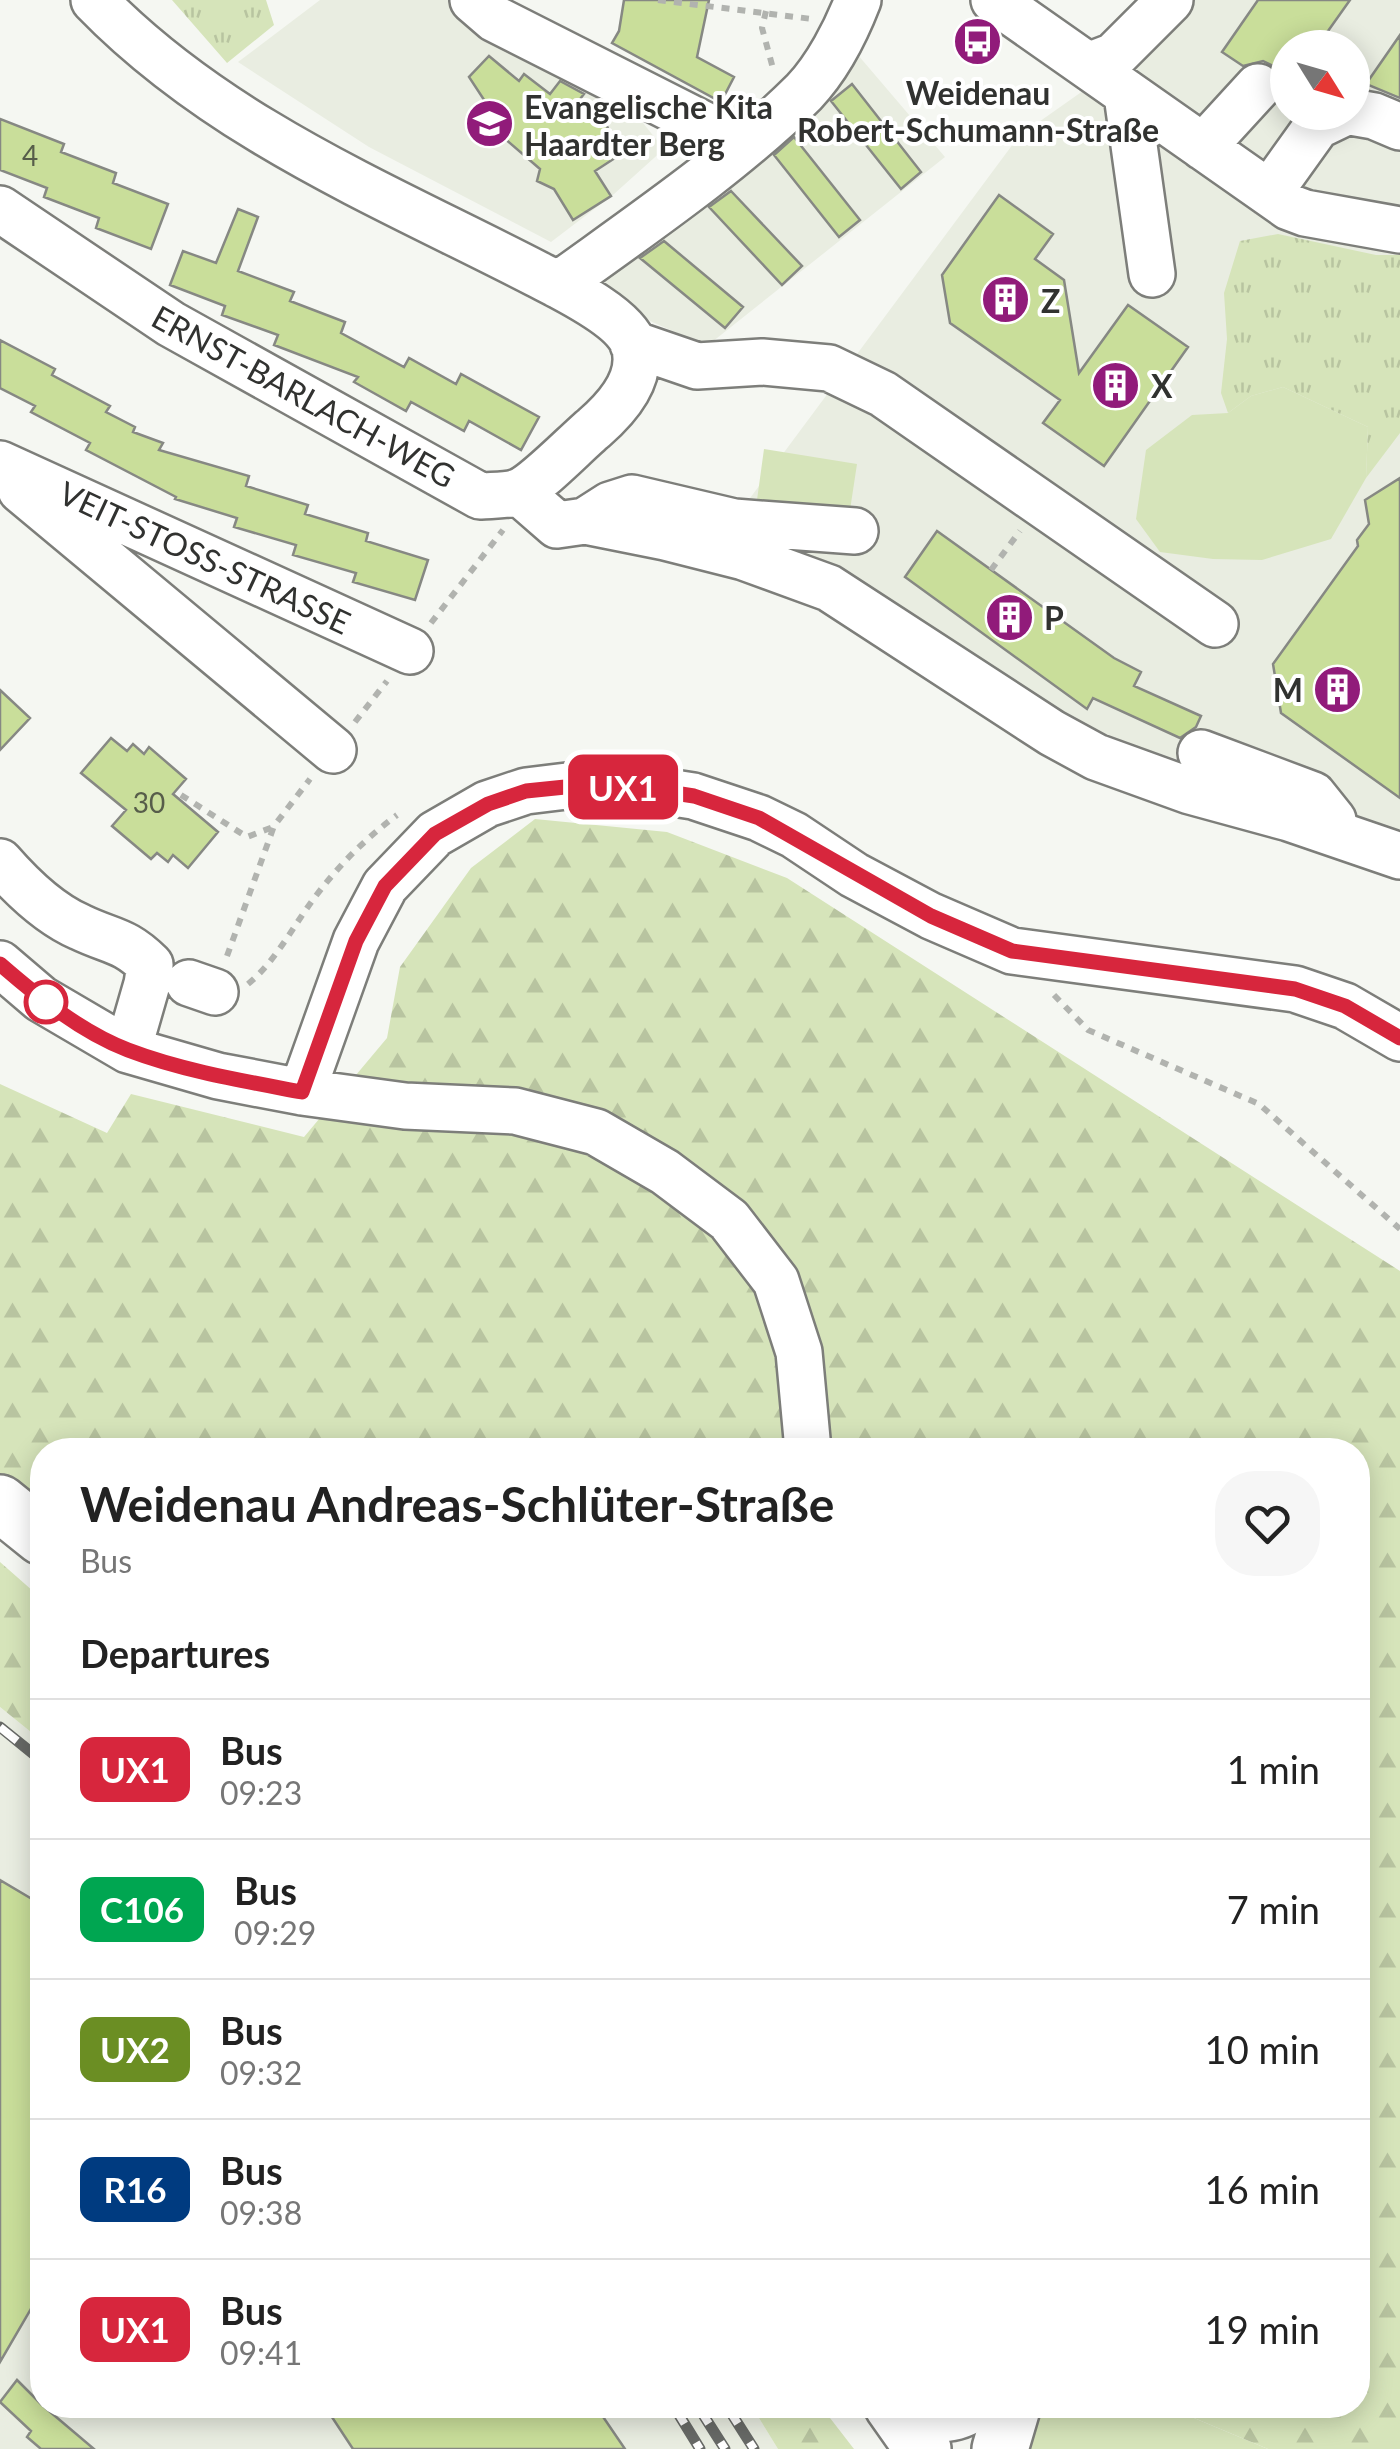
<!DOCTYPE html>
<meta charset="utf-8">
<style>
:root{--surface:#fff;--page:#f6f6f6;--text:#222;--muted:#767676;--line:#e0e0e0}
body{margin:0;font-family:Lato,sans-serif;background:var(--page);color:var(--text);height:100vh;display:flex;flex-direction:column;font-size:38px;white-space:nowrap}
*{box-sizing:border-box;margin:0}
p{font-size:32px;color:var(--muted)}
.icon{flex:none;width:55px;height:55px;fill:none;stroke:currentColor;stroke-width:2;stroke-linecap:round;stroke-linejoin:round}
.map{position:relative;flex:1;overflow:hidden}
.drawer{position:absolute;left:30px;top:1438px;width:1340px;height:980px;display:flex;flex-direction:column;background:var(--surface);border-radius:40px;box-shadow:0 5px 25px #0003}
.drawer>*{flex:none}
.badge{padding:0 20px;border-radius:15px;font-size:35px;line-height:65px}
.needle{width:65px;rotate:127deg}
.controls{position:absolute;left:1270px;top:30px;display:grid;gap:20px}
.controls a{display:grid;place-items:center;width:100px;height:100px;border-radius:50%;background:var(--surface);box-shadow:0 5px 25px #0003;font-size:50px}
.map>.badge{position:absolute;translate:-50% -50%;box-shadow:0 0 0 5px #fff}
h2{padding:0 50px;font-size:38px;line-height:90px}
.round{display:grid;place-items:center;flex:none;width:105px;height:105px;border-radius:40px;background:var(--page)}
.summary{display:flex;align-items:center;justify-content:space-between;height:170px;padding:0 50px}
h1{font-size:48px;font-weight:700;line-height:75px}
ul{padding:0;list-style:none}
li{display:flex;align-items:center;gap:30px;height:140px;padding:0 50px;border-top:2px solid var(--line)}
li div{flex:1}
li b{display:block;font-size:38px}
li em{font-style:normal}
li .badge{min-width:110px;font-weight:700;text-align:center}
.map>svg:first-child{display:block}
.built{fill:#e9ede1;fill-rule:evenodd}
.green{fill:#d6e4ba}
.forest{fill:url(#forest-firs)}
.park{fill:url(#park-tufts)}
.building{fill:#c9de9a;stroke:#868883;stroke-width:2.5}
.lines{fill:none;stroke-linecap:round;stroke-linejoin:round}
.minor-casing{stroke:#7d7e7a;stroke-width:50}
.major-casing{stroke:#7d7e7a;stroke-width:60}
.path{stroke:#b1b3af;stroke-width:6;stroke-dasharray:8 8;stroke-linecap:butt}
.minor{stroke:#fff;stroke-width:45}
.major{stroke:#fff;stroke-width:55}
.rail-casing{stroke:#676966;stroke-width:11}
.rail{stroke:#fff;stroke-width:8;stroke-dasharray:22;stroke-linecap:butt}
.line-casing{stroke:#fff;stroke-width:22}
.line{stroke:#d7263d;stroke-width:15}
.stop-dot{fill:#fff;stroke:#d7263d;stroke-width:5}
.labels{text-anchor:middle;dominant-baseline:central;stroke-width:8;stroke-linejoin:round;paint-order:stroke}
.number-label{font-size:28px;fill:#575d4a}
.poi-label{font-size:32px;font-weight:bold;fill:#313230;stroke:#fff;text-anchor:start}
.street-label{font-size:32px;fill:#313230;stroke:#fff}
</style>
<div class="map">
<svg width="1400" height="2449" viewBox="0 0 1400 2449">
<defs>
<pattern id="forest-firs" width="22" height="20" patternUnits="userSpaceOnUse" patternTransform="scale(2.5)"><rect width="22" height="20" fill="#d6e4ba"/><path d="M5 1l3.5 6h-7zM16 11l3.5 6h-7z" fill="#b8c4a0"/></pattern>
<pattern id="park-tufts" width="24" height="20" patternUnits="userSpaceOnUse" patternTransform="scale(2.5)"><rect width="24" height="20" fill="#d6e4ba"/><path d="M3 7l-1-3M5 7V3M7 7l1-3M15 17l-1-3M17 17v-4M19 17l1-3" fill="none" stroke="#b8c4a0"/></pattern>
</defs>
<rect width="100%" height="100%" fill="#f5f7f2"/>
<path class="built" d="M320,0H454L626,102L664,149L614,194L551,242L369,147L238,62Z
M1181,0H1400V836L1319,805L1102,735L736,517L1019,136L1124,62ZM1288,48H1352V112H1288Z
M852,48L945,157L707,346L634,314L602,287L601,274Z
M0,1707L42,1741V2405H751L778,2449H0Z"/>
<path class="green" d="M1283,387L1368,427L1366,478L1331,539L1262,560L1213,559L1160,552L1136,519L1146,450L1192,415L1228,413L1251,396Z
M764,449L857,464L850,510L757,500Z
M1042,2405H1155L1175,2410L1268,2449H1029L1031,2429Z"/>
<path class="forest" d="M535,819L667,832L787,878L1400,1271V2449H1268L1175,2410L1155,2405H1358V1450H42V1508L0,1475V1084L107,1133L131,1094L304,1137L387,1038L400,967L471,868Z
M0,1562L42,1599V1741L0,1707Z
M751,2405H820L854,2449H778Z"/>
<path class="park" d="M172,0H266L274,25L227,63Z
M1278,234L1376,255H1400V433L1366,478L1368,427L1283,387L1251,396L1228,413L1221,393L1227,339L1224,293L1240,241Z"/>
<path class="building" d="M624,0H709L697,57L734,77L721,102L612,43L619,31Z
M1258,0H1350L1316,48H1288V98L1283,94V80L1275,67L1263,61L1243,66L1222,52Z
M1400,35V98L1366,84Z
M489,56L519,81L524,74L550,94L560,81L584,94L577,103L607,126L618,156L595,171L611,196L573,220L554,189L537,181L540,169L482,119L492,112L469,77Z
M852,84L921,172L901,189L831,101Z
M0,119L64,144L61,152L116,173L113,183L168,204L151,249L96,228L99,218L44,197L47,188L0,170Z
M794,137L860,220L839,237L774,155Z
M731,191L802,266L782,285L709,207Z
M999,195L1053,234L1035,259L1064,280L1079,373L1128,305L1188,347L1104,466L1043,423L1060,400L950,323L942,275Z
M238,209L258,217L238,271L294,292L290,301L345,322L341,333L404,367L409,358L456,384L461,374L539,417L521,450L469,421L464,431L411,402L406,411L354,382L358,377L274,345L278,335L222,315L225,306L170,285L183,251L216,263Z
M664,241L743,307L725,328L640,258Z
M0,340L55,369L52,375L110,406L106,412L135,427L133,432L163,443L159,450L249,476L246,486L308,505L305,514L368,533L366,541L428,560L415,600L353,582L356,573L293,555L296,545L234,527L237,518L175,499L176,497L86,450L90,443L31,412L35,406L0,388Z
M1400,478V798L1281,713L1273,664L1358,546L1357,540L1369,524L1365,500Z
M937,531L1114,658L1141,672L1134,686L1201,716L1196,727L1180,738L1093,698L1087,709L905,577Z
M0,690L30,718L0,750Z
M111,738L127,751L133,744L144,754L149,747L186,779L173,794L218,832L188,868L173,855L168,862L157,853L151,859L112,826L126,810L81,773Z
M0,1880L42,1905V2290L0,2362Z
M17,2380L42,2405L94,2449H41L27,2437L31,2431L0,2402Z
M324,2405H595L625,2449H353Z"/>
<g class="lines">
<defs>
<path id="minor" d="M473,0L495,19L744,145
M994,0L1289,207L1305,213L1400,230
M1088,66L1114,56L1170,0
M1127,95L1152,274
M1351,112L1374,116L1400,127
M1203,147L1258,87
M1269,193L1317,126L1346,112
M0,209L171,324L480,496C492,495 507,496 518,492C535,486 577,442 594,428C617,408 644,378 634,345C624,316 564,288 537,274C382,194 218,128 94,0
M558,285C638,227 735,161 804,92C827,68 846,31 858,0
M633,344L697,366L762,362L829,368L883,394L1215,624
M0,464L410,651
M21,490L333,750
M519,492L557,525L585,521L665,537L744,557L829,588L1052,733L1096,757L1190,791L1289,818L1400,856
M585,521L610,505L632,498L734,522L855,531
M1201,753L1313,795L1333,820
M0,862C21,886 50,914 80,927C111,942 124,939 150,965L147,984L128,1050
M0,964L41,999L128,1050L218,1076L302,1092L405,1106L515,1111L596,1132L665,1172L729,1220L776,1281L799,1352L808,1450
M189,983L215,992
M302,1092L356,941L385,886L435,834L487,804L526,791L575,785L635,787L693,796L759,818L794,835L854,875L931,916L1012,951L1295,989L1345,1006L1400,1038
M896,2405C930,2417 947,2428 979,2405"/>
<path id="major" d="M0,1503L42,1537
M892,2405L923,2449
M1000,2449L1013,2405"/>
</defs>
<use href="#minor" class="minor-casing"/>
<use href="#major" class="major-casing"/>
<path class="path" d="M658,0L812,19
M766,11L762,28L774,72
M991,570L1020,531
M431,623L503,530
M355,722L387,681
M181,795L247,837L273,827
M227,956L274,826L310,779
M248,984C276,961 293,926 315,897C340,864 364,840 397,815
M1054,995L1088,1030L1259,1104L1400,1229"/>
<use href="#minor" class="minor"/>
<use href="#major" class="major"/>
<defs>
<path id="rail" d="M0,1727L42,1761
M40,1830L42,1832
M673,2405L700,2449
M697,2405L725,2449
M726,2405L754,2449"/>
</defs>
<use href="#rail" class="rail-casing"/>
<use href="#rail" class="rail"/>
</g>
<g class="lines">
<defs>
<path id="line" d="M0,964C38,997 81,1032 128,1050C183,1071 244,1081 302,1092L356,941L385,886L435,834L488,804L526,791L575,786L635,787L694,796L759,818L931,916L1012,951L1295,989L1345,1006L1400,1038"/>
</defs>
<use href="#line" class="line-casing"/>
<use href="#line" class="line"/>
</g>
<defs>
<symbol id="bus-disc" viewBox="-11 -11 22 22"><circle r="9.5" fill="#911b7a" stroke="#fff"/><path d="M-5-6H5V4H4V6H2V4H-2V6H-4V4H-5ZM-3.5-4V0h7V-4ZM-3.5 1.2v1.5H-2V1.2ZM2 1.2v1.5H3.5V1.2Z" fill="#fff"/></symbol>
<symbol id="school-disc" viewBox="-11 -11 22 22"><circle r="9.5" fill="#911b7a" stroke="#fff"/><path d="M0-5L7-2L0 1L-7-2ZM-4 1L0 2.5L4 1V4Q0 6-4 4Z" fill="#fff"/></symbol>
<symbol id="building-disc" viewBox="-11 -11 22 22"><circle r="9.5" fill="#911b7a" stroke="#fff"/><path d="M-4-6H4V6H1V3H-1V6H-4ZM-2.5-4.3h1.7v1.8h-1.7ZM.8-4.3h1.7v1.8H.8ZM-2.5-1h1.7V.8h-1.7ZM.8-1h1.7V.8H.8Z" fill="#fff"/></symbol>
</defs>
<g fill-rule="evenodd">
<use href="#bus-disc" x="950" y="14" width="55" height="55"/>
<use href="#school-disc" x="462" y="96" width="55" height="55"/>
<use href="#building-disc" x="978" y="272" width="55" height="55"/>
<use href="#building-disc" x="1088" y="358" width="55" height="55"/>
<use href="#building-disc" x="982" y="590" width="55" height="55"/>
<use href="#building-disc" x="1310" y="662" width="55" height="55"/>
</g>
<circle class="stop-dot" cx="46" cy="1002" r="20"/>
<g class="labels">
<g class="number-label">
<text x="30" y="155">4</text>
<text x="149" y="802">30</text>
</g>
<g class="poi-label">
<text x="978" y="92" text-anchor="middle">Weidenau<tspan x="978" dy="37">Robert-Schumann-Straße</tspan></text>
<text x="524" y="106">Evangelische Kita<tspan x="524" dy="37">Haardter Berg</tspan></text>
<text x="1041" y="300">Z</text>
<text x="1151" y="385">X</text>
<text x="1044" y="617">P</text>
<text x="1303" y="689" text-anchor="end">M</text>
</g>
<g class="street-label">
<text transform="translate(304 396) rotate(29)">ERNST-BARLACH-WEG</text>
<text transform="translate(205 557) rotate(25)">VEIT-STOSS-STRASSE</text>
</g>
</g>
</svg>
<div class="controls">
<a><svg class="needle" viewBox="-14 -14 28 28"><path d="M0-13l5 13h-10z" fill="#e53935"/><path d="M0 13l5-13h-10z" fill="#767676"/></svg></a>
</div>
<b class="badge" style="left:623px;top:787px;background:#d7263d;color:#fff">UX1</b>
<section class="drawer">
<div class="summary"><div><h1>Weidenau Andreas-Schlüter-Straße</h1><p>Bus</p></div><a class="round"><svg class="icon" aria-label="heart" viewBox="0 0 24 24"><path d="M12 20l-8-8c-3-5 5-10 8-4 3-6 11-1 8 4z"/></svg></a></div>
<h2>Departures</h2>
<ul>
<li><span class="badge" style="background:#d7263d;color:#fff">UX1</span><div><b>Bus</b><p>09:23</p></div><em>1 min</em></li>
<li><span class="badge" style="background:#00a651;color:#fff">C106</span><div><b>Bus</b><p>09:29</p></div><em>7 min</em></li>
<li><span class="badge" style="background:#6b8e23;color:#fff">UX2</span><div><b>Bus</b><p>09:32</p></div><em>10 min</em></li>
<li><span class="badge" style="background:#003b80;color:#fff">R16</span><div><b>Bus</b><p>09:38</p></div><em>16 min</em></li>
<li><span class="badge" style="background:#d7263d;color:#fff">UX1</span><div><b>Bus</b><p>09:41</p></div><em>19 min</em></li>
</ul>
</section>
</div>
